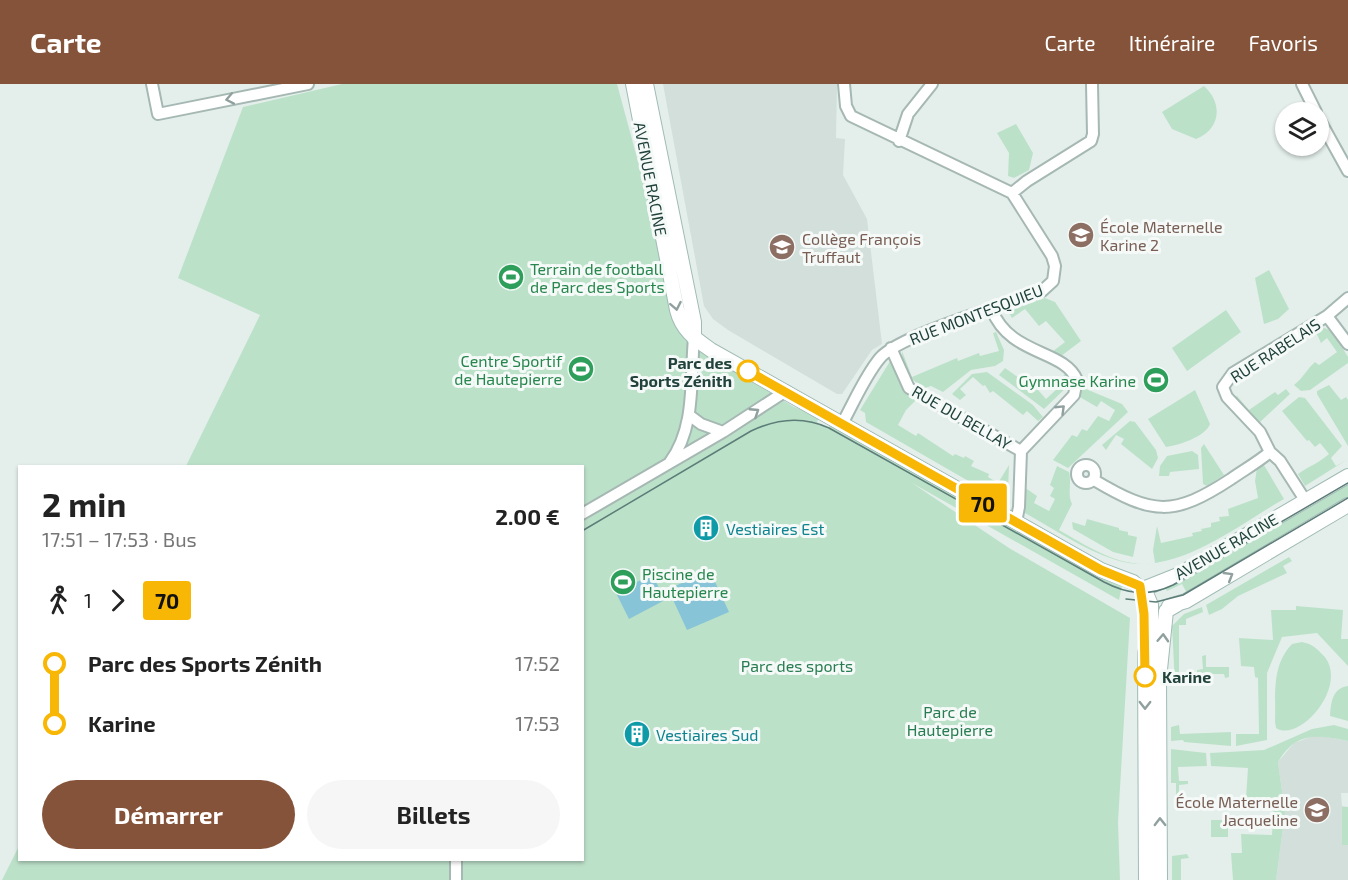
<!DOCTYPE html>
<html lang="fr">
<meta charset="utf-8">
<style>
:root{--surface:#fff;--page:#f6f6f6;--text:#222;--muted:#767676;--accent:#845339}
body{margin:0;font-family:"Exo 2",sans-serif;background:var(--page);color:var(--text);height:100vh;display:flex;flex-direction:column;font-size:22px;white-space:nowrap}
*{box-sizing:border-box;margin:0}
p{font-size:20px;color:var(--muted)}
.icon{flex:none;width:33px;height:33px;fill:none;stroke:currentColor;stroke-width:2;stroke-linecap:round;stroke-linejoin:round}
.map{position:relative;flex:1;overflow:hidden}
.sheet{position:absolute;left:18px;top:381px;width:566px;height:396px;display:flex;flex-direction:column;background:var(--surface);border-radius:0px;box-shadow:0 2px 4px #0004}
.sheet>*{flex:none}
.badge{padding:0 12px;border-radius:4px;font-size:21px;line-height:39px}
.controls{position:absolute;left:1275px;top:18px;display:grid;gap:12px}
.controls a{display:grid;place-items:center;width:54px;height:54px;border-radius:50%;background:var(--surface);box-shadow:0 2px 4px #0004;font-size:30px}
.map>.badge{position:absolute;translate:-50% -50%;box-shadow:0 0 0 3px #fff}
.legs{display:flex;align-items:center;gap:9px;height:66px;padding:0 24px;font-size:20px}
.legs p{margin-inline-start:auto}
.head{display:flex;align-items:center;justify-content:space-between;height:102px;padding:0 24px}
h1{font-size:33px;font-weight:700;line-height:45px}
.cta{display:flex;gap:12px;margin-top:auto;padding:12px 24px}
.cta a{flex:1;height:69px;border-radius:36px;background:var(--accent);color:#fff;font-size:24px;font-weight:700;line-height:69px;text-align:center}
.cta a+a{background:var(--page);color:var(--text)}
ul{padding:0 24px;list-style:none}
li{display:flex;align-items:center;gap:21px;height:60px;font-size:22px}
li i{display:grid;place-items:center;width:9px;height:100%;margin:0 8px;background:currentColor}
li i::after{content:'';width:15px;height:15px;margin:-8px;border:4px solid;border-radius:50%;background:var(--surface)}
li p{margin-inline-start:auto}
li:first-child i{background:linear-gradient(#0000 50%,currentColor 0)}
li:last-child i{background:linear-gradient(currentColor 50%,#0000 0)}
header{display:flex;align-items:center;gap:36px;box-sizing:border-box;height:84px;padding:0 30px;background:var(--accent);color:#fff}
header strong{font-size:28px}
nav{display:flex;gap:33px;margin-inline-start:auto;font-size:21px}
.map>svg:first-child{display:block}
.built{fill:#d2dfda}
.green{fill:#bce1c9}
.water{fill:#88c4d7}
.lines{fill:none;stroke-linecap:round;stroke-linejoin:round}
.street-casing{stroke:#a6b8b3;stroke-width:14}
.secondary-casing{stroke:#a1bbb5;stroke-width:16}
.street{stroke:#fff;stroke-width:10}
.secondary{stroke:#fff;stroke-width:14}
.tram{stroke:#5c7d78;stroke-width:1.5}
.oneway{stroke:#90a09e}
.line-1-casing{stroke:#fff;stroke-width:14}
.line-1{stroke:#f8b705;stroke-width:9}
.stop-1-dot{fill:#fff;stroke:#f8b705;stroke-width:3}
.labels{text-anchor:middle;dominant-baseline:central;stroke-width:6;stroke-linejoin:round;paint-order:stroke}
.street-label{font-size:16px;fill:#22423c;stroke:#f5faf8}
.education-label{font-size:16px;fill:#785e54;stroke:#f5faf8;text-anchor:start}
.leisure-label{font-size:16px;fill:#27864d;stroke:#f5faf8;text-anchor:start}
.stop-label{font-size:16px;font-weight:bold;fill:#22423c;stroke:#f5faf8;text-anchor:end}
.culture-label{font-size:16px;fill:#0d838f;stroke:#f5faf8;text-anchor:start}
.park-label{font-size:16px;fill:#287c51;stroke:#f5faf8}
</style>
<header>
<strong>Carte</strong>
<nav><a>Carte</a><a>Itinéraire</a><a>Favoris</a></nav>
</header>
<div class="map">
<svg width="1348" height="796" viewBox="0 0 1348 796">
<rect width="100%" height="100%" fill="#e4efeb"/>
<path class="built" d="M663,0H837L836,54L845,55L843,91L867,135L882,260L872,266L842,310H837L728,246L713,235L704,222Z
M1316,651L1348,657V709H1341L1342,722L1348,723V796H1276L1285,729L1278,678L1294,659Z"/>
<path class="green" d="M342,0H617L687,258L794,323L819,333L817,338L828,345L831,339L1102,494L1122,501L1119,516L912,399L1009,464L1130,534L1118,738L1120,796H2L19,762L20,776H582V382H186L260,231L178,194L243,23Z
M1204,2C1223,19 1221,45 1196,55L1172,45L1162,28Z
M1016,40L1033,69L1029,86L1014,94L1008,92L1009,69L997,49Z
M1269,186L1289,225L1278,235L1264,240L1255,194Z
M1045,214L1055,218L1081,257L1061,272L1052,268L1065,258L1046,237L1039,242L1025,225L1012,234L1008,227Z
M1226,226L1241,248L1187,287L1172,264Z
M1322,243L1332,247L1348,273V279L1310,306L1301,307L1294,301C1304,293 1306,286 1315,278L1319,281L1337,268L1327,254L1321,259L1314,244Z
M996,248L1004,266L1003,277L995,282L971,286L943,308L931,302L925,304C911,298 902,282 902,267L912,293L957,274L958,277L979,269L980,272L999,267L993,249Z
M892,274L917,315L906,326L898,341L916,352L918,349L953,372L955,370L964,374L965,372L974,377L971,382L989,390L988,393L998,399L1009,381L1008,407L1010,421L866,338L865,329L860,326Z
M1005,284L1029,301L1032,299L1046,315L1058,304L1055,301L1066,289L1069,301L1044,325L999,291Z
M987,288L1033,321L1043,333L1038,337L1027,327L1023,331L993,307L990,309L985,301L983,302L973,293L960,305L966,311L960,316L952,310L972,290Z
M1329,301L1341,316L1346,313L1348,316V362L1317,310V307Z
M1081,303L1122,320L1128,328L1068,384L1053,376L1072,351L1077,353L1082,345L1087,347L1098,332L1109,337L1115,326L1101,317L1097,323L1078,312Z
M1286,305L1290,310L1260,338L1233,312H1237L1249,326L1275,308L1278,311Z
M1195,306L1210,340C1205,353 1179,361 1166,363L1148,335Z
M1299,313L1305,314L1342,362L1331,374L1336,382L1348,375L1305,402L1298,390C1309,382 1319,379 1329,370L1320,359L1315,363L1309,356L1307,357L1282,327Z
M1130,337L1135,338L1156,366L1158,374L1152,385L1121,360L1124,355L1116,351L1106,366L1102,361Z
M1204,360L1224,391L1207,402L1203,400L1201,364Z
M1192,367L1198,371L1199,385L1170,388L1169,392H1159L1160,382L1167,372Z
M1264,381L1284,415C1236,442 1173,495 1116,476C1084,466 1054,445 1025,429L1024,403L1037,412L1034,419L1049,427L1055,415L1050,412L1054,404L1050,401L1057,382L1069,388C1072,400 1067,410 1072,420L1059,446C1087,462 1121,485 1155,479L1153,466L1157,442L1161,459L1193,452L1192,449L1202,447L1201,445L1211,443V439L1220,437L1219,433L1229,432L1228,425L1258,414L1255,397L1257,384Z
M1348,396V417L1188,511L1182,500L1167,507L1164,500Z
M1087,435L1119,444V446L1128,448V451L1137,453L1133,473L1113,468L1073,445L1072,438L1085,442Z
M1289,473L1292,477L1283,482L1287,489L1238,512L1222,525L1209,531L1206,521Z
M1296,522L1343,526L1341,555H1348V582L1317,549L1282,553L1267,589V656L1236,662V650H1259L1258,594L1255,593L1254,583L1241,582L1239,554L1273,556L1271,526H1296Z
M1202,523L1203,528L1186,535V541H1179V600H1175L1172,542L1184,530Z
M1302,558C1313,560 1317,565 1325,573C1348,604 1299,659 1276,644L1275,638C1276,611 1271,582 1292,560Z
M1206,571V583H1229V593L1225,594L1224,590H1197V586L1203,585L1202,572Z
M1348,602V637L1330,632C1331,619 1332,604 1348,602Z
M1179,641L1180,650L1231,648V662L1184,658L1183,656L1171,657V643Z
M1334,641L1348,645V657C1316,651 1297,647 1278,678L1285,729L1276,796H1233L1231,769H1242L1241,750L1272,751L1274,717L1246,714L1248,684L1211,682L1210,669L1264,666L1312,645Z
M1171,665L1206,669L1207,682L1178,683L1179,697H1188V700L1179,701V715H1188V721H1176V699H1171Z
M1342,723H1348V761H1342Z
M1211,736H1228V753H1211Z
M1187,770L1189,774L1181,775V796H1172V772Z"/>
<path class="water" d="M710,487L729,528L687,546L668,505Z
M652,490L665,516L629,535L616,509Z"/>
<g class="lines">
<defs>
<path id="street" d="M152,0L158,30L308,0
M1302,0L1316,28
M1318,33L1348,87
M899,57L908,30L932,0
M1012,109L1027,97L1091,57L1093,50L1092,0
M992,226C1010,272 1064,265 1077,296L1074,311L1021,367L1019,423L1016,438
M1327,232L1348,214
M891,264L909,304L1021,367
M689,331L701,340L723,348
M843,338C854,318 865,292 880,274C899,251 1008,220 1042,207L1053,197L1055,182L1052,172L1012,109L851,32L846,22L844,0
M670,378C696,343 690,296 694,254
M1077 390a9 9 0 1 1 18 0a9 9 0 1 1-18 0Z
M1094,396C1153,431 1173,433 1231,395C1244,386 1258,378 1270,368
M1305,416L1280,377L1270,368L1260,348L1227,313L1223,303L1233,289L1327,232L1348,260
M582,430L723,348L786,307
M456,796V776"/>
<path id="secondary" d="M633,0L677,226C682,246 695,255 711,266L1101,486L1133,498L1146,509L1151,521V577L1159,595
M646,0L694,238V254
M1143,505L1178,491L1348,392
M1169,522L1186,517L1348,421
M1145,569L1146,796
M1160,796L1159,595L1166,527L1178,520"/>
</defs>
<use href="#street" class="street-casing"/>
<use href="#secondary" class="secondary-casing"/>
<use href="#street" class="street"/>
<use href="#secondary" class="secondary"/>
<path class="tram" d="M582,447L751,347C776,335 803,332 829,344L1104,498C1127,510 1148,513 1173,501L1348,399
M1126,515L1156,518L1183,511L1348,414"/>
</g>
<defs><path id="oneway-chevron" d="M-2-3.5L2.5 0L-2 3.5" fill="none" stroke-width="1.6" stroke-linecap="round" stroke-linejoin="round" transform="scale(1.5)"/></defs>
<g class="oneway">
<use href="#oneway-chevron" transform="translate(230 15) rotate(169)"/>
<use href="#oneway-chevron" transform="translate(676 222) rotate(79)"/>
<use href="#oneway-chevron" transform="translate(1061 325) rotate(-44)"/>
<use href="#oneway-chevron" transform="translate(755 328) rotate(-33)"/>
<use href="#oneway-chevron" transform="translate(1229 492) rotate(-31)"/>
<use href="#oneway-chevron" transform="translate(1163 554) rotate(-87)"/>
<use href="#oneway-chevron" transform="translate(1145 621) rotate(90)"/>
<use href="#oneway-chevron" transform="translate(1160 738) rotate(-91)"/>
</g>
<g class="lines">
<defs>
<path id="line-1" d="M748,287L1101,486L1140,502L1144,530L1145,592"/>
</defs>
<use href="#line-1" class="line-1-casing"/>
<use href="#line-1" class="line-1"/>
</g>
<defs>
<symbol id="school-disc" viewBox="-11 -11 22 22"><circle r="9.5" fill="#8d6e63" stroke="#f5faf8"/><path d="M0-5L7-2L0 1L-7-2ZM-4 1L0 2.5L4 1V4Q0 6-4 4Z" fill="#fff"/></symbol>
<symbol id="stadium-disc" viewBox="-11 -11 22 22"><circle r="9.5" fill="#2e9e5b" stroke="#f5faf8"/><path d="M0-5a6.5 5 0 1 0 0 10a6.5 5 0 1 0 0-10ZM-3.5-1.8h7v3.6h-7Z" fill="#fff"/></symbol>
<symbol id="building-disc" viewBox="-11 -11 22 22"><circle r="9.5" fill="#0f9aa8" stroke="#f5faf8"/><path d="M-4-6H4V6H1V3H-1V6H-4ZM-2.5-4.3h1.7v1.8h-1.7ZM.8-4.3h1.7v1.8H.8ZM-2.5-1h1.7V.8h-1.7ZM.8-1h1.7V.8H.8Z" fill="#fff"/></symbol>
</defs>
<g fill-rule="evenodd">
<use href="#school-disc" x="1066" y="136" width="30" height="30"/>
<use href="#school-disc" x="767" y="148" width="30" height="30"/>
<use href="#stadium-disc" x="496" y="178" width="30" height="30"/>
<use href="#stadium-disc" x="566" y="270" width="30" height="30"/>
<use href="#stadium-disc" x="1141" y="281" width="30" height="30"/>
<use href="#building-disc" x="691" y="429" width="30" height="30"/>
<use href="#stadium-disc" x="608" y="483" width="30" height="30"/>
<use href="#building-disc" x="622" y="635" width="30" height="30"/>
<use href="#school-disc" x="1302" y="711" width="30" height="30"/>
</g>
<g class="stop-1-dot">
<circle cx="748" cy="287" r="10"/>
<circle cx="1145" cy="592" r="10"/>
</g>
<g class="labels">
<g class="street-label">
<text transform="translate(651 95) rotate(79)">AVENUE RACINE</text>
<text transform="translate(976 230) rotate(-21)">RUE MONTESQUIEU</text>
<text transform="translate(1275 266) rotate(-33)">RUE RABELAIS</text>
<text transform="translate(962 333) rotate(30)">RUE DU BELLAY</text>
<text transform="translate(1226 462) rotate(-30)">AVENUE RACINE</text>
</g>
<g class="education-label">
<text x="1100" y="142">École Maternelle<tspan x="1100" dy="18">Karine 2</tspan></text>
<text x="802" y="154">Collège François<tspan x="802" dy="18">Truffaut</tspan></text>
<text x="1298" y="717" text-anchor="end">École Maternelle<tspan x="1298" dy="18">Jacqueline</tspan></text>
</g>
<g class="leisure-label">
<text x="530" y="184">Terrain de football<tspan x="530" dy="18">de Parc des Sports</tspan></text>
<text x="562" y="276" text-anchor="end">Centre Sportif<tspan x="562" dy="18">de Hautepierre</tspan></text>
<text x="1136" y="296" text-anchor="end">Gymnase Karine</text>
<text x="642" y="489">Piscine de<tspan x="642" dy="18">Hautepierre</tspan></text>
</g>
<g class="stop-label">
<text x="732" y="278">Parc des<tspan x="732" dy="18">Sports Zénith</tspan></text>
<text x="1162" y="592" text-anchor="start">Karine</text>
</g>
<g class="culture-label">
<text x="726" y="444">Vestiaires Est</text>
<text x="656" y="650">Vestiaires Sud</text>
</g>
<g class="park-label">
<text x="797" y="581">Parc des sports</text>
<text x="950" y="627">Parc de<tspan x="950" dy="18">Hautepierre</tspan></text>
</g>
</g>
</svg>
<div class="controls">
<a><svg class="icon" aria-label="layers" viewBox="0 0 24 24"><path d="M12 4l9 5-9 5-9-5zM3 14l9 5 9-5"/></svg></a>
</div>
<b class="badge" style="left:983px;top:419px;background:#f8b705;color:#111">70</b>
<section class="sheet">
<div class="head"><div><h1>2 min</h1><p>17:51 – 17:53 · Bus</p></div><b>2.00 €</b></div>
<div class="legs"><svg class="icon" aria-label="walk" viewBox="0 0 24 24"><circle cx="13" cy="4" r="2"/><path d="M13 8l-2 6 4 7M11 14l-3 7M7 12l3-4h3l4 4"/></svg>1<svg class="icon" aria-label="forward" viewBox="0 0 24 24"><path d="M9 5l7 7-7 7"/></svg><b class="badge" style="background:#f8b705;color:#111">70</b></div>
<ul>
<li><i style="color:#f8b705"></i><b>Parc des Sports Zénith</b><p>17:52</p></li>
<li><i style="color:#f8b705"></i><b>Karine</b><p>17:53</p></li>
</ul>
<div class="cta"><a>Démarrer</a><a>Billets</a></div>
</section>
</div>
